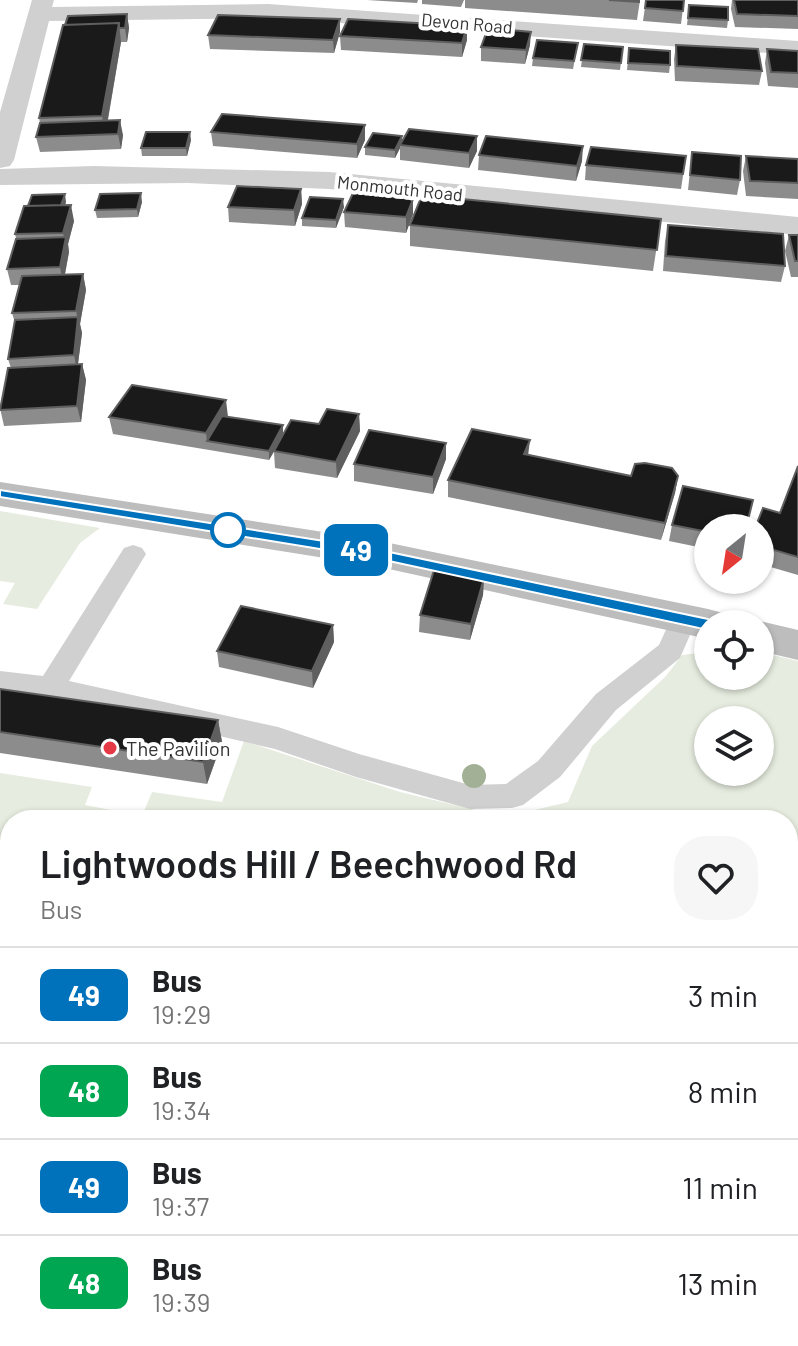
<!DOCTYPE html>
<style>
:root{--surface:#fff;--page:#f6f6f6;--text:#202124;--muted:#757577;--line:#e0e0e0}
body{margin:0;font-family:Barlow,sans-serif;background:var(--page);color:var(--text);height:100vh;display:flex;flex-direction:column;font-size:30px;white-space:nowrap}
*{box-sizing:border-box;margin:0}
p{font-size:26px;color:var(--muted)}
.icon{flex:none;width:44px;height:44px;fill:none;stroke:currentColor;stroke-width:2;stroke-linecap:round;stroke-linejoin:round}
.map{position:relative;flex:1;overflow:hidden}
.panel{position:absolute;left:0px;top:810px;width:798px;height:536px;display:flex;flex-direction:column;background:var(--surface);border-radius:32px 32px 0 0;box-shadow:0 2px 6px #0004}
.panel>*{flex:none}
.badge{padding:0 16px;border-radius:12px;font-size:28px;line-height:52px}
.needle{width:52px;rotate:210deg}
.fabs{position:absolute;left:694px;top:514px;display:grid;gap:16px}
.fabs a{display:grid;place-items:center;width:80px;height:80px;border-radius:50%;background:var(--surface);box-shadow:0 2px 6px #0004;font-size:40px}
.map>.badge{position:absolute;translate:-50% -50%;box-shadow:0 0 0 4px #fff}
.round{display:grid;place-items:center;flex:none;width:84px;height:84px;border-radius:32px;background:var(--page)}
.headline{display:flex;align-items:center;justify-content:space-between;height:136px;padding:0 40px}
h1{font-size:38px;font-weight:600;line-height:60px}
ul{padding:0;list-style:none}
li{display:flex;align-items:center;gap:24px;height:96px;padding:0 40px;border-top:2px solid var(--line)}
li div{flex:1}
li b{display:block;font-size:30px}
li em{font-style:normal}
li .badge{min-width:88px;font-weight:700;text-align:center}
.map>svg:first-child{display:block}
.green{fill:#e6ecdf;fill-rule:evenodd}
.lines{fill:none;stroke-linecap:round;stroke-linejoin:round}
.lane{fill:#d0d0d0;fill-rule:evenodd}
.street{fill:#d0d0d0;fill-rule:evenodd}
.secondary{fill:#bdbdbd;fill-rule:evenodd}
.tree{fill:#a2b095}
.wall{fill:#8c8c8c}
.shaded-wall{fill:#5f5f5f}
.building{fill:#1a1a1a;stroke:#5f5f5f;stroke-width:2}
.line{fill:#0072bc;stroke:#fff;stroke-width:2}
.stop-dot{fill:#fff;stroke:#0072bc;stroke-width:4}
.poi-dot{fill:#e63946;stroke:#fff;stroke-width:3}
.labels{text-anchor:middle;dominant-baseline:central;stroke-width:8;stroke-linejoin:round;paint-order:stroke}
.far-street-label{font-size:18px;fill:#333;stroke:#fff}
.poi-label{font-size:20px;fill:#333;stroke:#fff;text-anchor:start}
</style>
<div class="map">
<svg width="798" height="1346" viewBox="0 0 798 1346">
<rect width="100%" height="100%" fill="#fff"/>
<path class="green" d="M0,511L100,528L80,543L37,609L3,604L15,583L0,581Z
M708,652V676H760V652L798,661V1346H0V773L92,787L85,805L142,816L152,792L222,802L244,741L400,792L505,817L568,802L592,746L666,676L682,655ZM708,720H760V772H708ZM10,820H788V1336H10Z"/>
<g class="lines">
<path class="lane" d="M133,545L142,548L146,554L69,681L278,727L359,754L470,785L506,784L538,761L596,694L659,645L674,612L684,610L694,612L697,619L680,658L616,710L560,777L523,805L512,808L470,809L356,777L275,749L51,697L0,691V671L43,676L124,548Z"/>
<path class="street" d="M32,0H54L52,7L268,4L798,41V55L268,18L49,21L14,160L10,166L0,168V112Z
M94,166L329,172L798,217V235L329,189L188,183L0,185V169Z"/>
<path class="secondary" d="M0,482L375,540L708,609L723,613L729,624H708V639L375,566L0,506Z
M760,621L798,630V660L760,651V624H749Z"/>
</g>
<circle class="tree" cx="474" cy="776" r="12"/>
<path class="wall" d="M367,0H418L417,3Z
M422,0H464L461,7L422,4Z
M465,0H640L637,20L465,8Z
M646,0H684L681,24L643,21Z
M732,0H798V29L735,27L731,9Z
M689,5L728,20L727,28L687,25Z
M127,14L129,28L127,42H121L108,120L123,135L121,149L40,152L36,137L40,123L39,118Z
M467,26V40L462,57L341,50L340,36Z
M340,32L334,53L210,49L208,35Z
M578,43L573,69L532,66L533,58Z
M584,44L623,47L620,70L581,67Z
M530,45L525,64L481,61V47Z
M676,45L762,71L759,85L675,81L674,59Z
M629,48L670,65L669,73L627,70Z
M767,49L798,51V88L768,86L765,63Z
M211,132L365,140L357,158L213,146Z
M477,136V151L469,168L400,160V148L395,158L365,155V147L402,142Z
M191,140L187,156H142L141,148Z
M692,152L740,180L737,195L688,190Z
M479,155L582,161L576,181L478,170Z
M686,156L681,189L585,180L586,165Z
M746,156L798,159V199L746,196L743,171Z
M301,189L302,204L295,226L229,222L228,207Z
M413,199V214L406,233L345,227L344,212Z
M66,202L65,205L74,221L68,244L69,252L65,275L83,274L86,290L80,324L82,333L78,364H82L86,380L81,422L4,426L0,408L11,368L8,359L15,323L12,313L19,285H11L7,269L16,238L15,234Z
M142,202L138,217L97,218L95,210Z
M344,207L336,228L302,226V218Z
M661,219L653,271L410,246V225Z
M668,225L785,266L781,282L663,271L665,241Z
M789,235H798V277H791L785,251Z
M359,414L360,431L337,478L275,468L274,452L269,460L113,434L109,417H228L283,434Z
M446,443V459L433,494L354,481V464Z
M528,455L631,476H678L675,493L661,540L448,497V480Z
M798,466V575L760,564V528L780,513Z
M672,525L708,528V549L669,541Z
M484,578L483,595L470,640L419,632L420,615Z
M333,625L334,642L313,688L219,667L217,651Z
M0,689L218,720L222,742L207,784L0,753Z"/>
<path class="shaded-wall" d="M127,14L129,28L127,42L125,28Z
M340,19V32L334,53L333,40Z
M119,23L121,42L105,135L102,116Z
M467,26V40L462,57V43Z
M531,32L530,45L525,64L526,50Z
M120,120L123,135L121,149L118,134Z
M365,125V140L357,158V144Z
M190,132L191,140L187,156L186,148Z
M402,136V144L400,145V148L395,158V150Z
M477,136V151L469,168V153Z
M583,146L582,161L576,181L577,166Z
M301,189L302,204L295,226L294,210Z
M141,193L142,202L138,217L137,209Z
M65,194L66,202L61,221L59,212Z
M343,199L344,207L336,228V220Z
M413,199V214L406,233V217Z
M71,205L74,221L68,244L69,252L63,283L60,267L65,242L63,233Z
M83,274L86,290L80,324L82,333L77,371L74,355L78,320L76,311Z
M82,364L86,380L81,422L77,406Z
M226,400L228,417L207,441L206,433Z
M359,414L360,431L337,478L336,462Z
M283,425V434L269,460V451Z
M530,440L528,456L524,454Z
M446,443V459L433,494V477Z
M678,476L675,493L661,540L665,523Z
M484,578L483,595L470,640L471,624Z
M333,625L334,642L313,688L312,671Z
M218,720L222,742L207,784L203,762Z"/>
<path class="building" d="M609,0H639V2Z
M646,0H684L683,11L645,8Z
M734,0H798V16L737,14Z
M689,5L728,7V20L688,18Z
M127,14L125,28H119V23L65,25L68,16Z
M218,15L340,19L333,40L208,35Z
M348,19L467,26L462,43L340,36Z
M119,23L102,116L39,118L63,25Z
M488,28L531,32L526,50L481,47Z
M537,40L578,43L574,61L533,58Z
M584,44L623,47L621,63L581,60Z
M676,45L758,49L762,71L677,66Z
M629,48L670,51V65L628,63Z
M767,49L798,51V73L771,72Z
M222,114L365,125L357,144L211,132Z
M120,120L118,134L36,137L40,123Z
M409,129L477,136L469,153L400,145Z
M146,132H190L186,148H141Z
M373,133L402,136L395,150L365,147Z
M486,136L583,146L577,166L479,155Z
M591,147L686,156L683,174L586,165Z
M692,152L741,156L740,180L690,175Z
M746,156L798,159V183L750,181Z
M237,186L301,189L294,210L228,207Z
M141,193L137,209L95,210L100,194Z
M353,193L413,199L406,217L344,212Z
M65,194L61,205L28,206L32,195Z
M422,195L661,219L657,250L410,225Z
M310,197L343,199L336,220L302,218Z
M71,205L63,233L15,234L24,206Z
M668,225L783,234L785,266L666,256Z
M789,235H798V261H795Z
M66,237L60,267L7,269L16,239Z
M83,274L76,311L12,313L22,276Z
M78,317L74,355L8,359L15,320Z
M82,364L77,406L0,410L8,368Z
M132,385L226,400L206,433L109,417Z
M327,409L359,414L336,462L274,451L291,420L319,424Z
M222,416L283,425L269,451L207,441Z
M472,429L530,440L524,454L631,476L635,464L645,463L672,468L678,476L665,523L448,480Z
M369,430L446,443L433,477L354,464Z
M798,466V557L760,546V528H755L763,508L780,513Z
M683,486L753,500L746,528H708V532L672,525Z
M434,570L484,578L471,624L420,615Z
M241,606L333,625L312,671L217,651Z
M0,689L218,720L203,762L0,732Z"/>
<path class="line" d="M0,490L375,549L708,619L716,624L708,630L375,558L0,497Z"/>
<circle class="stop-dot" cx="228" cy="530" r="16"/>
<circle class="poi-dot" cx="110" cy="748" r="8"/>
<g class="labels">
<g class="far-street-label">
<text transform="translate(467 23) rotate(5)">Devon Road</text>
<text transform="translate(400 188) rotate(6)">Monmouth Road</text>
</g>
<g class="poi-label">
<text x="126" y="748">The Pavilion</text>
</g>
</g>
</svg>
<div class="fabs">
<a><svg class="needle" viewBox="-14 -14 28 28"><path d="M0-13l5 13h-10z" fill="#e53935"/><path d="M0 13l5-13h-10z" fill="#757577"/></svg></a>
<a><svg class="icon" aria-label="locate" viewBox="0 0 24 24"><circle cx="12" cy="12" r="6"/><path d="M12 2v4M12 18v4M2 12h4M18 12h4"/></svg></a>
<a><svg class="icon" aria-label="layers" viewBox="0 0 24 24"><path d="M12 4l9 5-9 5-9-5zM3 14l9 5 9-5"/></svg></a>
</div>
<b class="badge" style="left:356px;top:550px;background:#0072bc;color:#fff">49</b>
<section class="panel">
<div class="headline"><div><h1>Lightwoods Hill / Beechwood Rd</h1><p>Bus</p></div><a class="round"><svg class="icon" aria-label="heart" viewBox="0 0 24 24"><path d="M12 20l-8-8c-3-5 5-10 8-4 3-6 11-1 8 4z"/></svg></a></div>
<ul>
<li><span class="badge" style="background:#0072bc;color:#fff">49</span><div><b>Bus</b><p>19:29</p></div><em>3 min</em></li>
<li><span class="badge" style="background:#00a651;color:#fff">48</span><div><b>Bus</b><p>19:34</p></div><em>8 min</em></li>
<li><span class="badge" style="background:#0072bc;color:#fff">49</span><div><b>Bus</b><p>19:37</p></div><em>11 min</em></li>
<li><span class="badge" style="background:#00a651;color:#fff">48</span><div><b>Bus</b><p>19:39</p></div><em>13 min</em></li>
</ul>
</section>
</div>
